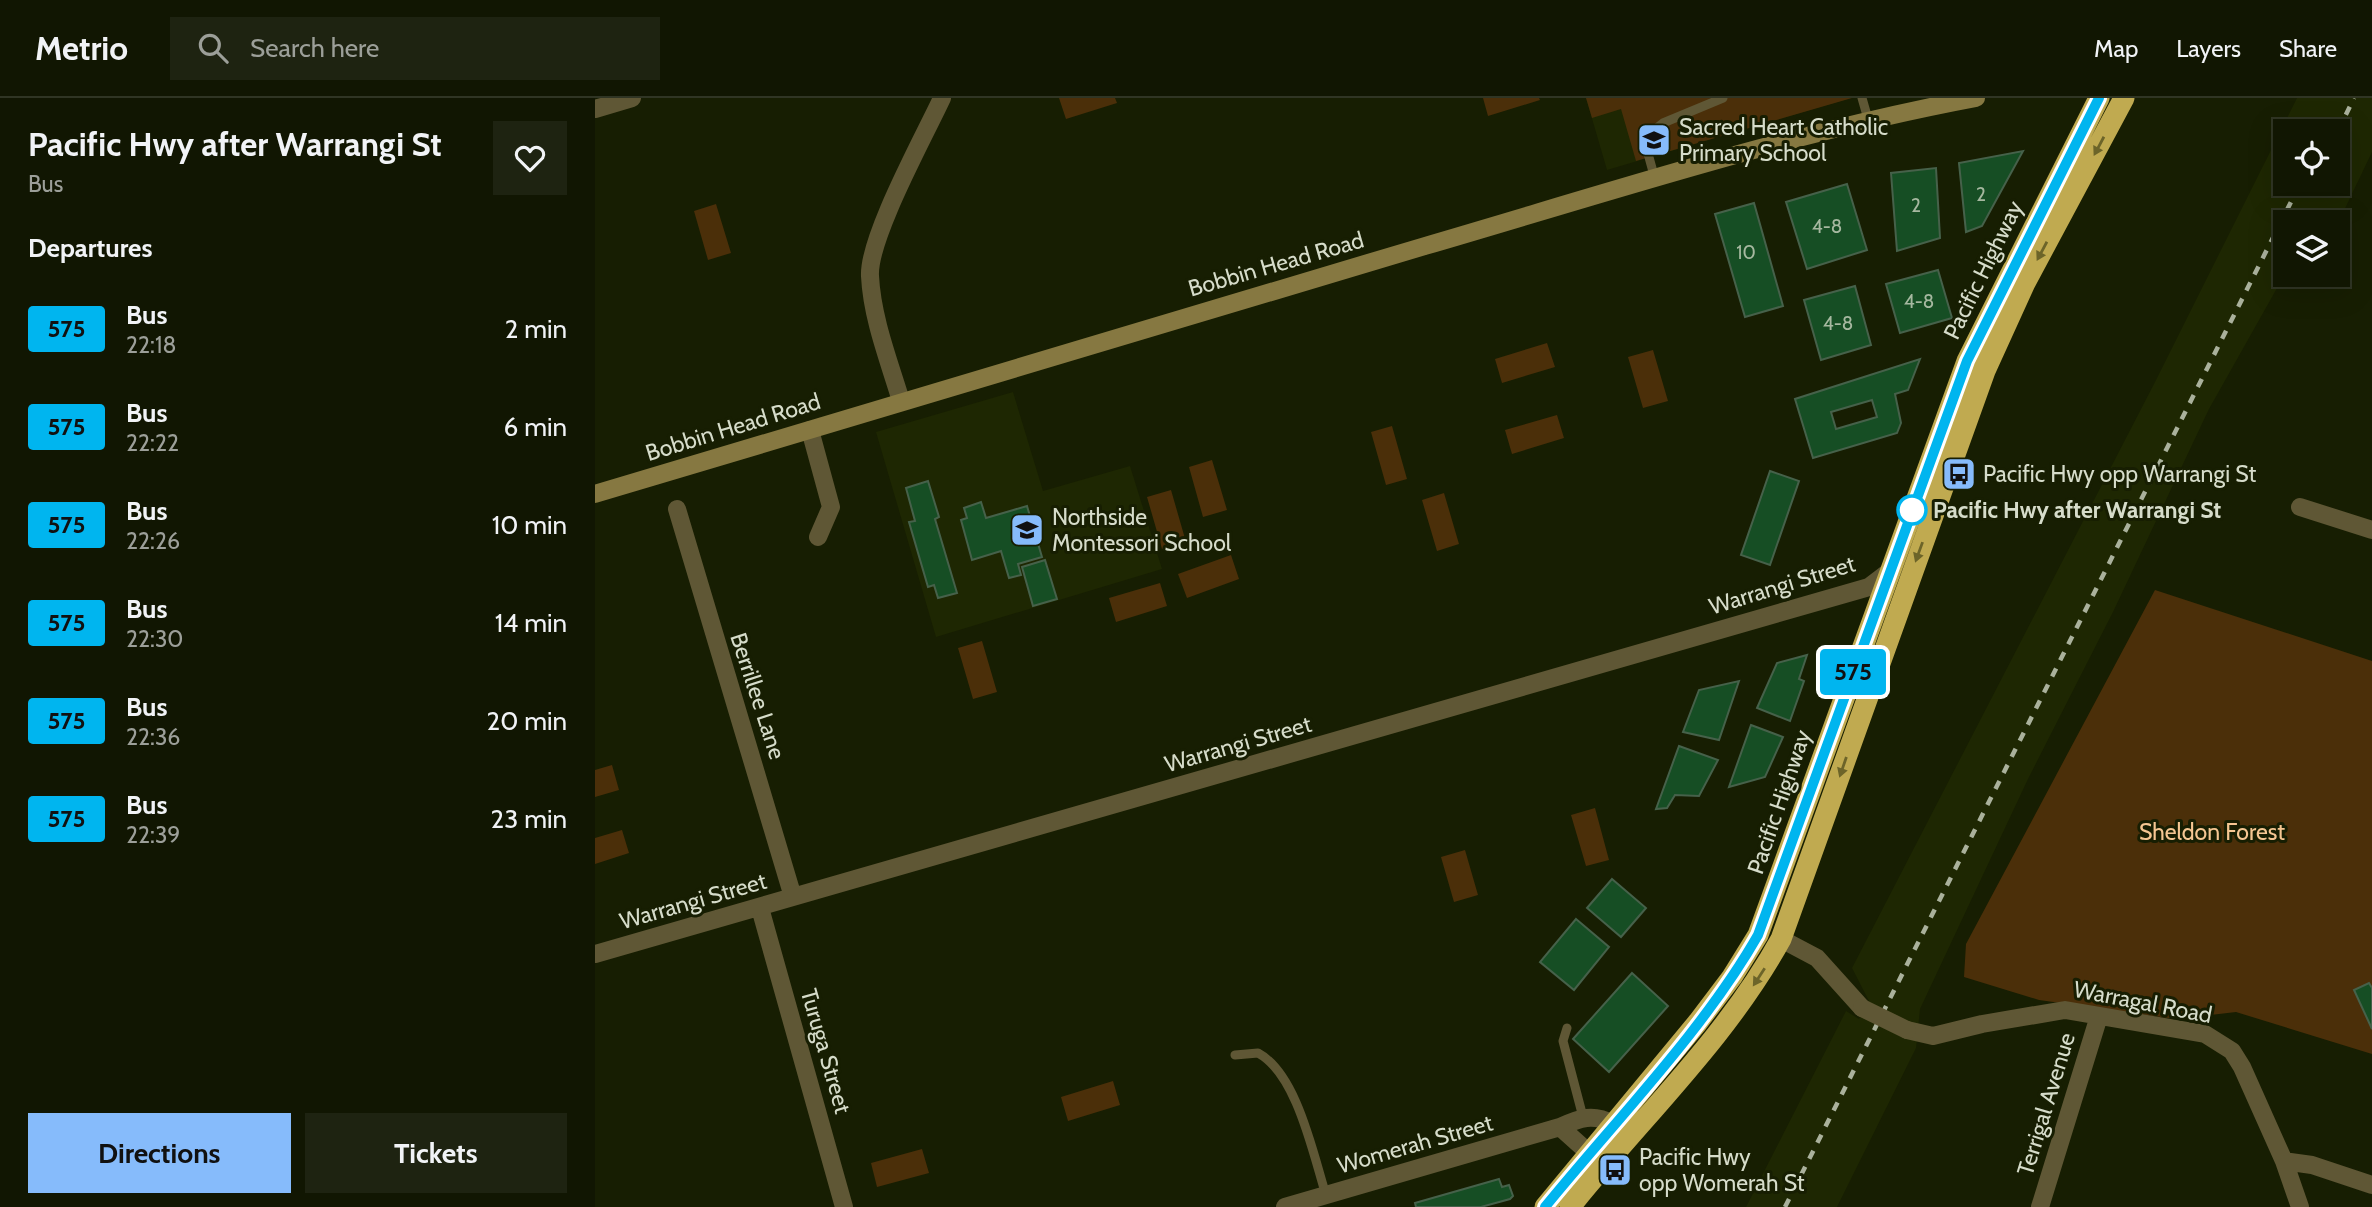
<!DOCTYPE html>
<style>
:root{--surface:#111602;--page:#1e2311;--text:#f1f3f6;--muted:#9c9f99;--line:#303524;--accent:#86bbfb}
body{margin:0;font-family:Cabin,sans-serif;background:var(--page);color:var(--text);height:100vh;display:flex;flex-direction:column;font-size:26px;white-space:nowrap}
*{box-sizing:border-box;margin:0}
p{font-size:23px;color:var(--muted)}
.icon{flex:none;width:38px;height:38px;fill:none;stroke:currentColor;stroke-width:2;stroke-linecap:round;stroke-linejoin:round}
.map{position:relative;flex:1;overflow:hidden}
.sheet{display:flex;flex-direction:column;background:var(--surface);width:595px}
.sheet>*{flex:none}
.badge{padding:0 14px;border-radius:5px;font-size:24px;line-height:46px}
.fabs{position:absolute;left:1678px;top:21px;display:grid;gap:14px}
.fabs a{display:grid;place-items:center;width:77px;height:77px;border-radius:0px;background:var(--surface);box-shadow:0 7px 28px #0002,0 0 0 2px var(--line);font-size:35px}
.map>.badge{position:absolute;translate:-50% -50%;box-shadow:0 0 0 4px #fff}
h2{padding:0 28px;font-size:26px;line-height:63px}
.round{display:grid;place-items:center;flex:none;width:74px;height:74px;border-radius:0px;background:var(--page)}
.head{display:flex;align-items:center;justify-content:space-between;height:119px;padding:0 28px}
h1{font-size:33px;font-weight:700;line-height:52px}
.button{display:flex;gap:14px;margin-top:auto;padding:14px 28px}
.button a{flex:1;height:80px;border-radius:0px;background:var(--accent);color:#111;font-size:28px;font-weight:700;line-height:80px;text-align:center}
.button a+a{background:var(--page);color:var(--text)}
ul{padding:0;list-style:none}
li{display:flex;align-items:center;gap:21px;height:98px;padding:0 28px}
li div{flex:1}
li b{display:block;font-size:26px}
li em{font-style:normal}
li .badge{min-width:77px;font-weight:700;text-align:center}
header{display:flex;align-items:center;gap:42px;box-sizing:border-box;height:98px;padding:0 35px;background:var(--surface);border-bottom:2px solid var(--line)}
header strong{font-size:33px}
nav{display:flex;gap:38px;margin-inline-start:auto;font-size:24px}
.search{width:490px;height:63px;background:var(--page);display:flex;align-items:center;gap:18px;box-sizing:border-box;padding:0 24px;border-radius:0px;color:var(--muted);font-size:26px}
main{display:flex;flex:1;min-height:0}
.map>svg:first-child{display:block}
.built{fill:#1e2702;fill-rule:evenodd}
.green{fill:#4b2f09}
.building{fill:#164e24;stroke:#46614a;stroke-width:2;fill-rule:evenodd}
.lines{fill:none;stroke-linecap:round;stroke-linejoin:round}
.lane{stroke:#5f5735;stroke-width:9}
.street{stroke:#5f5735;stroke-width:18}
.secondary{stroke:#867841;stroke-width:18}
.highway{stroke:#c0aa50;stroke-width:21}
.rail{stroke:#aab19c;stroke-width:4.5;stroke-dasharray:9 9;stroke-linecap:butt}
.street-bridge{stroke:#5f5735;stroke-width:18}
.oneway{fill:#6c6429}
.line-casing{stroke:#fff;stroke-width:16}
.line{stroke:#00b5ef;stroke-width:10}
.stop-dot{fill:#fff;stroke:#00b5ef;stroke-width:3.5}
.labels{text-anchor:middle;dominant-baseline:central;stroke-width:6;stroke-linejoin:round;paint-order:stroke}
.number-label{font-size:19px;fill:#a6b8a0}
.poi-label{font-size:23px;fill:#d6dcca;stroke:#171e02;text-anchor:start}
.street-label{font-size:23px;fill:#d6dcca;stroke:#171e02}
.stop-label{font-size:23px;font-weight:bold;fill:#d6dcca;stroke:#171e02;text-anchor:start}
.park-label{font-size:23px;fill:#f5c692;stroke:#171e02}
</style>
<header>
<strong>Metrio</strong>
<div class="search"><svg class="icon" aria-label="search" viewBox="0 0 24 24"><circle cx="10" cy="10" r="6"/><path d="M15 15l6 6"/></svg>Search here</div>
<nav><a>Map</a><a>Layers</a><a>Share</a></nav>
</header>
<main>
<section class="sheet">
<div class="head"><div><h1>Pacific Hwy after Warrangi St</h1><p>Bus</p></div><a class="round"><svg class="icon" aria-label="heart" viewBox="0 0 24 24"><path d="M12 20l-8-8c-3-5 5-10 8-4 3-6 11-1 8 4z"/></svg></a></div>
<h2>Departures</h2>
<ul>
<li><span class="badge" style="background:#00b5ef;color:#111">575</span><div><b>Bus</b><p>22:18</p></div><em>2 min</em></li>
<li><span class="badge" style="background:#00b5ef;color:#111">575</span><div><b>Bus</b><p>22:22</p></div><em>6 min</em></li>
<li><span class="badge" style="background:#00b5ef;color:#111">575</span><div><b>Bus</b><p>22:26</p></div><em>10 min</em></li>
<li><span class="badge" style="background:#00b5ef;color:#111">575</span><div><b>Bus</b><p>22:30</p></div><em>14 min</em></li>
<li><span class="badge" style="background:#00b5ef;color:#111">575</span><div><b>Bus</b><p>22:36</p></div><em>20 min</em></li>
<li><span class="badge" style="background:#00b5ef;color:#111">575</span><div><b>Bus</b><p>22:39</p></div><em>23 min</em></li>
</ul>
<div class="button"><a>Directions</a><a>Tickets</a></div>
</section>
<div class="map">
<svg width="1777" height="1109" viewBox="0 0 1777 1109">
<rect width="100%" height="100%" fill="#171e02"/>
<path class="built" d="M991,0H1256L1012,72Z
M1702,0H1777V54L1745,121L1739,124H1690V176L1614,311L1518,514L1433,681L1325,911L1321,950L1242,1109H1151L1251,913L1264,921L1274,903L1257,870L1560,284ZM1690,33H1743V86H1690Z
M418,294L448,393L535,368L567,471L341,539L281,334Z"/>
<path class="green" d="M464,0H520L522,5L471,21Z
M888,0H944L945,2L893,18Z
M991,0H1257L1041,63L1026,11L997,20Z
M121,106L136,155L113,162L99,113Z
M952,245L960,269L907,285L900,261Z
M1058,252L1073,303L1048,310L1033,259Z
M962,317L969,340L917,356L910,332Z
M797,328L812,381L791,387L776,334Z
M617,362L632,412L608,419L594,369Z
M576,392L591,444L567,451L552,399Z
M849,395L864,446L842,453L827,402Z
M636,457L644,481L592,500L583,476Z
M565,485L572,508L521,524L514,500Z
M1560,492L1777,563V956L1641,914L1581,921L1444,902L1369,879L1371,846Z
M387,543L402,594L378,601L363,550Z
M17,667L24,692L0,699V672Z
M1000,710L1014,762L991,768L976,717Z
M27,732L34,755L0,766V740Z
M870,752L883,797L859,804L846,759Z
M518,983L525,1007L473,1023L466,999Z
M327,1051L334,1075L282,1089L276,1065Z"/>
<path class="building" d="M1428,53L1387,128L1371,134L1364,65Z
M1341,70L1345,140L1302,153L1296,75Z
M1252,86L1272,152L1212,171L1191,104Z
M1159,105L1188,208L1150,219L1120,116Z
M1343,172L1357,220L1305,235L1291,186Z
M1260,188L1276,247L1226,262L1209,202Z
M1325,261L1313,292L1300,296L1306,325L1302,335L1218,360L1200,301ZM1277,302L1282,319L1241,331L1236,314Z
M1175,373L1204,383L1175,467L1146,457Z
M333,383L344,419L340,421L362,495L343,500L339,487L333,489L314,424L320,423L311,390Z
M386,404L391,420L432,408L447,459L423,466L426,477L414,480L406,453L377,462L366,422L372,420L369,410Z
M450,462L462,501L438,508L427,469Z
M1212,557L1204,581L1209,583L1195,623L1162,610L1182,565Z
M1144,583L1124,642L1088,634L1104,592Z
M1156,627L1188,639L1170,679L1134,689Z
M1084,648L1123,662L1104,698L1080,697L1072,710L1061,711Z
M1017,781L1051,810L1026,839L992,810Z
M981,821L1014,849L979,892L945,864Z
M1037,875L1073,908L1014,974L978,941Z
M1774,885L1777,890V931L1759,892Z
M904,1081L907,1089L914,1087L918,1098L915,1101L886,1109H821L820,1105Z"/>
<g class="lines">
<path class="lane" d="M1267,0L1273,21
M1060,81L1052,52L1054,36L1068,25L1128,0
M972,930L968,943L988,1019
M640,957L663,955C702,976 718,1056 731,1097"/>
<path class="street" d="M0,11L37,0
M306,303C294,263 277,220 275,178C273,140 329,39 347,0
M215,332L236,409L223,439
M1705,409L1777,432
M82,411L198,799
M165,810L249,1109
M1186,841L1222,860L1267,910
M0,856L1274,489L1295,473
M1312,932L1338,938L1387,926L1470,912L1610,936L1637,953L1647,969L1689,1063L1705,1109
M965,1029L994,1055
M1689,1063L1717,1067L1777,1087
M690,1109L965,1029C985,1020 998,1015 1018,1026
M1445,1109L1504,918"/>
<path class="secondary" d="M0,396C276,312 553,230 830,148C1012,95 1194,35 1381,0"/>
<path class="highway" d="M950,1109L1103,924L1137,879L1163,837L1372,263L1504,0
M975,1109C1046,1020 1131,941 1186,841L1390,273L1430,185L1529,0"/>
<path class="rail" d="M1743,33L1759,0
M1190,1109L1705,86"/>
<path class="street-bridge" d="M1267,910L1312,932"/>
</g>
<defs><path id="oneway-solid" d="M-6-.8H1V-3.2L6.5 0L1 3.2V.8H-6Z" transform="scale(1.75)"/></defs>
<g class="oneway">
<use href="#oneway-solid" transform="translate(1504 48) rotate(118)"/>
<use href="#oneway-solid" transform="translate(1447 153) rotate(118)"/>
<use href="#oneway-solid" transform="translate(1324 454) rotate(110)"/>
<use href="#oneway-solid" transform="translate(1248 669) rotate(109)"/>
<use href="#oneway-solid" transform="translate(1164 879) rotate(123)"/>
</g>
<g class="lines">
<defs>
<path id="line" d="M950,1109C1020,1023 1109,932 1163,837L1372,263L1504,0"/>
</defs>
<use href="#line" class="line-casing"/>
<use href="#line" class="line"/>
</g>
<defs>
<symbol id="school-square" viewBox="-11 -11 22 22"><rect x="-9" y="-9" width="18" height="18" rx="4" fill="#86bbfb" stroke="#171e02"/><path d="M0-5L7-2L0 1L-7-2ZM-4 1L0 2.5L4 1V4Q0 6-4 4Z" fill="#111"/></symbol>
<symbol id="bus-square" viewBox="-11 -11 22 22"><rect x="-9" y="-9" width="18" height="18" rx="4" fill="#86bbfb" stroke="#171e02"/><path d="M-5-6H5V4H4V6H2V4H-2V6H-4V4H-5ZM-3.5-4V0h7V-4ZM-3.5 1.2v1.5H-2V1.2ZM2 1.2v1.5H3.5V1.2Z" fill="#111"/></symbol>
</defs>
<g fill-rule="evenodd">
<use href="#school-square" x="1040" y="23" width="38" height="38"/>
<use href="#bus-square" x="1345" y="357" width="38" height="38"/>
<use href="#school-square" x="413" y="413" width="38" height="38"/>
<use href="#bus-square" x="1001" y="1053" width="38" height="38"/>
</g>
<circle class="stop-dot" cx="1317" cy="412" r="14"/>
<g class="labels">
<g class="number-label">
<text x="1386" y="96">2</text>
<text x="1321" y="107">2</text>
<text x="1232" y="128">4-8</text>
<text x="1151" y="154">10</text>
<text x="1324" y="203">4-8</text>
<text x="1243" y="225">4-8</text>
</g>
<g class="poi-label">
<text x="1084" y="29">Sacred Heart Catholic<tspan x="1084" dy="26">Primary School</tspan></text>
<text x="1388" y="376">Pacific Hwy opp Warrangi St</text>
<text x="457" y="419">Northside<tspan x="457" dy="26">Montessori School</tspan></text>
<text x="1044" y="1059">Pacific Hwy<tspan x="1044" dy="26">opp Womerah St</tspan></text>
</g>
<g class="street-label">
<text transform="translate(681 166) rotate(-16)">Bobbin Head Road</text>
<text transform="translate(1388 172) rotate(-64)">Pacific Highway</text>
<text transform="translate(138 329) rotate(-17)">Bobbin Head Road</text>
<text transform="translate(1187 487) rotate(-17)">Warrangi Street</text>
<text transform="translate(163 598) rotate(72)">Berrillee Lane</text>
<text transform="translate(643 646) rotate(-16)">Warrangi Street</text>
<text transform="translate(1184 704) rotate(-71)">Pacific Highway</text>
<text transform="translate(98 803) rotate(-16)">Warrangi Street</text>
<text transform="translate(1548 904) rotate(11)">Warragal Road</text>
<text transform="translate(231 953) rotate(74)">Turuga Street</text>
<text transform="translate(1451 1006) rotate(-73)">Terrigal Avenue</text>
<text transform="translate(820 1046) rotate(-16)">Womerah Street</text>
</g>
<g class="stop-label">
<text x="1338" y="412">Pacific Hwy after Warrangi St</text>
</g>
<g class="park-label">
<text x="1617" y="734">Sheldon Forest</text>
</g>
</g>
</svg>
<div class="fabs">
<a><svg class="icon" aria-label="locate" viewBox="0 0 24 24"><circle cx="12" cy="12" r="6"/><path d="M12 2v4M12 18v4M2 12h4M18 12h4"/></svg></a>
<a><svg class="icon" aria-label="layers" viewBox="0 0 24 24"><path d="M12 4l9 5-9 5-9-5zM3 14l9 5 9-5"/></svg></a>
</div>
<b class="badge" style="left:1258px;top:574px;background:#00b5ef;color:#111">575</b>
</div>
</main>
